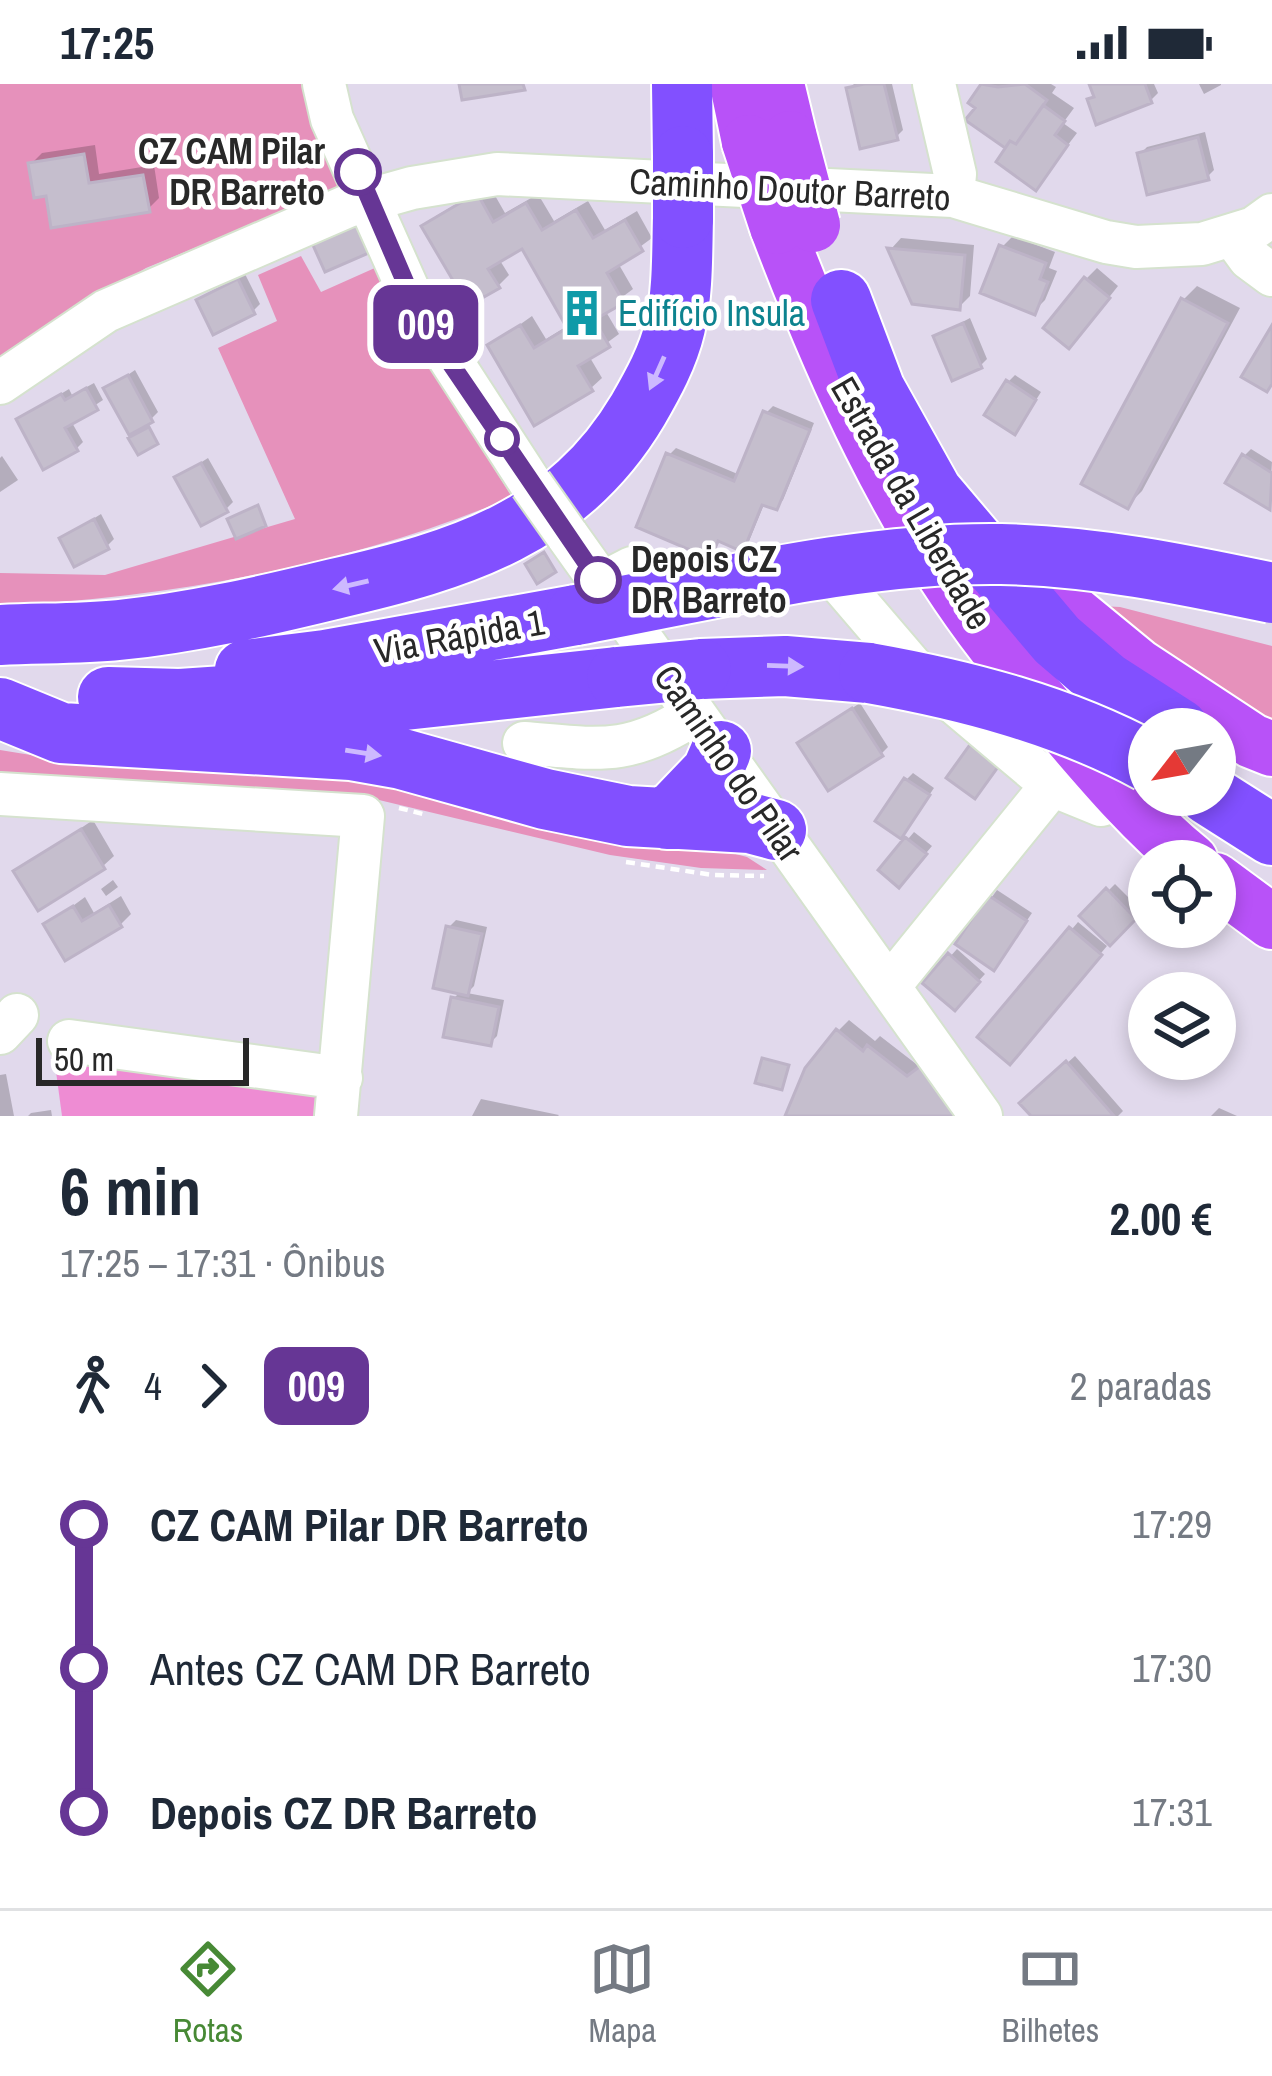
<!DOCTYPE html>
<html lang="pt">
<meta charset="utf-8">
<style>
:root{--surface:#fff;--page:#f6f6f7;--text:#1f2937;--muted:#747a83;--line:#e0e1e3;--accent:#478935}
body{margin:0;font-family:"Archivo Narrow",sans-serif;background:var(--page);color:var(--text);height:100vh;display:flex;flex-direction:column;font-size:45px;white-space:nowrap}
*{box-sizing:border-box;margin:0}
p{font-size:39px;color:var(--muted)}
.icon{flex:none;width:66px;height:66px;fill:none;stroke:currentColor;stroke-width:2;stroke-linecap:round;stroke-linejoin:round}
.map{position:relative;height:1032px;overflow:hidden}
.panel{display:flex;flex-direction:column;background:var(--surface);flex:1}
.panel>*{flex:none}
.badge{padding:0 24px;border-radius:18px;font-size:42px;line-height:78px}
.needle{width:78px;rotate:239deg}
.buttons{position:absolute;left:1128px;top:624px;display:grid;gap:24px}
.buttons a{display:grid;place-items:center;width:108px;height:108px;border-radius:50%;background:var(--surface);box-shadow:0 6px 18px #0003;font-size:60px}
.scale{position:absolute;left:36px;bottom:30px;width:213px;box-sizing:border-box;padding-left:12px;border:6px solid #282828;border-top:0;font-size:33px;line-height:42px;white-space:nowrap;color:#282828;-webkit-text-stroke:9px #fff;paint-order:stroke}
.map>.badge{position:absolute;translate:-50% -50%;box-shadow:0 0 0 6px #fff}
.legs{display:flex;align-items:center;gap:18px;height:132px;padding:0 60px;font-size:39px}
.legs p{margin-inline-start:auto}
.headline{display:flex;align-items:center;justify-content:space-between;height:204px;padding:0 60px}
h1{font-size:66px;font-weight:700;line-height:90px}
ul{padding:0 60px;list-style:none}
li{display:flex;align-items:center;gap:42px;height:144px;font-size:45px}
li i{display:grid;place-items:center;width:18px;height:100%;margin:0 15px;background:currentColor}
li i::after{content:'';width:30px;height:30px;margin:-15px;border:9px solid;border-radius:50%;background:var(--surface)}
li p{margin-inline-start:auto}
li:first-child i{background:linear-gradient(#0000 50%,currentColor 0)}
li:last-child i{background:linear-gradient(currentColor 50%,#0000 0)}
.status{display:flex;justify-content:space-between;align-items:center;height:84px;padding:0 60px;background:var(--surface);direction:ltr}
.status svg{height:33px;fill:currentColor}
.tabs{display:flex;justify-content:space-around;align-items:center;height:168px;border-top:3px solid var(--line);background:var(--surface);font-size:33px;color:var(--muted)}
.tabs a{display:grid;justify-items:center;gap:6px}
.tabs .current{color:var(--accent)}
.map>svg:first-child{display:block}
.green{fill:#e691bb}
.pitch{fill:#ee8cd3}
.shadow{fill:#0003}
.building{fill:#c5becd;stroke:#bdb3c7;stroke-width:3}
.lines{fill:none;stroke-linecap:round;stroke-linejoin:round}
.minor-casing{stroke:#d5e2ce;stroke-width:46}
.major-casing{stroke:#fff;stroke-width:58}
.highway-casing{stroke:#fff;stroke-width:64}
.path{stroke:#fff;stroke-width:4.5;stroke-dasharray:9 6;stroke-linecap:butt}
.minor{stroke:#fff;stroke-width:42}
.major{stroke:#b852f8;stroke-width:54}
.highway{stroke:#8250ff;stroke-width:60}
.minor-bridge-casing{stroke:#d5e2ce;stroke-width:46;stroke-linecap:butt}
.major-bridge-casing{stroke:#fff;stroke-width:58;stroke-linecap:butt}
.highway-bridge-casing{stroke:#fff;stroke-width:64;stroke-linecap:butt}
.minor-bridge{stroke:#fff;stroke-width:42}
.major-bridge{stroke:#b852f8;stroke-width:54}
.highway-bridge{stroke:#8250ff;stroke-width:60}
.oneway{fill:#cdb9ff}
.line-1-casing{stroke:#fff;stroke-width:27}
.line-1{stroke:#663695;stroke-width:18}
.stop-1-dot{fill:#fff;stroke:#663695;stroke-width:6}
.labels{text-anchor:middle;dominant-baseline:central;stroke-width:9;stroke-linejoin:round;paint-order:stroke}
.stop-label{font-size:36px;font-weight:bold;fill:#282828;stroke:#fff;text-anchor:end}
.street-label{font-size:36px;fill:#282828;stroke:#fff}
.culture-label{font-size:36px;fill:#0d838f;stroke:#fff;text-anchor:start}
</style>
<div class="status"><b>17:25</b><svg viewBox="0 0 49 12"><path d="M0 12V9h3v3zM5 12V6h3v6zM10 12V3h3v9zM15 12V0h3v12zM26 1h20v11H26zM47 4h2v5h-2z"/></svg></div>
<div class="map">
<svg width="1272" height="1032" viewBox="0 0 1272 1032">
<rect width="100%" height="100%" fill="#e1d9ec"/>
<path class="green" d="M0,0H316L340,104L146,184L0,272Z
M301,172L321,208L377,183L398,232L512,413C355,480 170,514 0,522V489L105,491L295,435L218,264L277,237L258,191Z
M1080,521L1120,523L1272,562V686Z
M0,666L80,679L320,687L445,713L607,759L728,768L747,773L767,786L701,784L610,771L379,716H302L0,700Z"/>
<path class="pitch" d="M52,958L349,995L343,1032H62Z"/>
<path class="shadow" d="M854,0H892L903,46L896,53L849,5Z
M985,0H1051L1056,3L1052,9L1074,24L1063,39L1077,49L1036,103L1009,64L970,36L979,23L972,18Z
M1092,0H1154L1158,9L1151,16H1090L1096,10Z
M1199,0H1221V1L1204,10Z
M1205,48L1214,86L1207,93L1140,70L1147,63Z
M95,61L99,90L154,81L159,114L148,125L49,109L31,80L42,69Z
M489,101L505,129L538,110L554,137L588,117L605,146L637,127L652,154L618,179L633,205L605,226L619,250L589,272L602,294L591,304L491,261L532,232L546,255L569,241L523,161L499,175L509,191L498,202L425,142L436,132Z
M1013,152L1055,168L1049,184L1057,187L1045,216L1034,227L1002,163Z
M901,154L974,161L970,212L959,223L891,165Z
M1097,184L1118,202L1080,250L1086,195Z
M245,190L260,220L253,227L199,217Z
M1197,202L1240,224L1142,407L1127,422L1183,216Z
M970,234L987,275L980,282L936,252Z
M135,286L158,328L151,335L107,305Z
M1015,291L1041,308L1021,340L1008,298Z
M94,299L103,316L71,337L83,358L76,365L19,335L69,305L72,311Z
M773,322L814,339L783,416L776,423L765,418L749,457L742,464L721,455L711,471L669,371L676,364L740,391L766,329Z
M1251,365L1272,378L1269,423L1244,372Z
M2,372L18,396L0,408V374Z
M208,374L233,418L226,425L178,393Z
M101,430L114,455L107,462L62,454Z
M860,619L888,663L881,670L808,653Z
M913,689L934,704L907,744L906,696Z
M93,736L114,772L103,782L17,787Z
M914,748L932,762L906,793L882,786Z
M113,796L118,803L106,812L101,805Z
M1115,800L1141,826L1110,858L1083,832Z
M997,806L1032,829L1000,876L959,859Z
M121,812L131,830L120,841H47L85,813L94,829Z
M456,836L487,843L474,902L467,909L504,916L497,952L490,959L454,914L461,907L449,843Z
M1078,838L1107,862L1016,970L981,953Z
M957,865L985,890L955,923L927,898Z
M849,936L875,957L880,952L920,983L904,1032H788L838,947Z
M1075,972L1123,1027L1118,1032H1035L1023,1019Z
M6,990L14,1032H0V991Z
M481,1015L559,1031L558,1032H472Z
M1219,1024L1237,1032H1211Z
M51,1026L52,1032H28L31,1029Z"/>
<path class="building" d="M459,0H523L525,6L462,16Z
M864,0H884L898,56L860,65L846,4Z
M981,0L998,3L1025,0L1047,16L1016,60L1010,57L1005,64L965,36L975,24L968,19Z
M1089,0H1145L1152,19L1096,41L1087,15L1094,13Z
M1043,21L1065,37L1055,51L1068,61L1036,107L996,78L1010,57L1016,60Z
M1198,53L1209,96L1147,111L1137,69Z
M84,70L89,99L143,91L150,128L51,144L46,112L34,114L28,79Z
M477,109L493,138L526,119L542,146L576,126L593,154L625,136L643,167L607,189L624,219L594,236L610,263L578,282L593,307L534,342L487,261L520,241L534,264L567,244L522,165L488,185L500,204L468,222L421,142Z
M358,138L371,168L325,188L312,159Z
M999,161L1046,179L1040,195L1048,198L1035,231L980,209Z
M887,164L965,171L960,226L912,220Z
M1084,193L1110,214L1069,265L1043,244Z
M238,195L255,230L213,251L196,216Z
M1181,214L1228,239L1128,425L1081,400Z
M963,239L982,284L952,297L933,252Z
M1272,241V300L1267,308L1241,293Z
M128,291L153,338L129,351L103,304Z
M1006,296L1036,316L1015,351L984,331Z
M86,304L98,326L65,344L78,367L43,386L16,335L61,310L65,316Z
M763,327L810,346L777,426L762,421L743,468L718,457L711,475L636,443L666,369L734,397Z
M149,343L158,360L138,371L128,354Z
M1242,370L1272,389L1270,426L1225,399Z
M201,379L228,428L201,442L174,393Z
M258,421L266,442L236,455L227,435Z
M94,435L109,465L74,483L59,454Z
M544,468L556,488L537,500L525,480Z
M852,624L883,672L828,707L797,659Z
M979,648L1008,669L975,715L946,694Z
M904,694L930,711L901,755L875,737Z
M81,745L105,785L38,827L13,787Z
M905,753L927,770L899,804L878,786Z
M1106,804L1136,835L1110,862L1079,832Z
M988,811L1027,837L994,887L955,860Z
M109,821L122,843L65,877L43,840L73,822L82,837Z
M446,842L482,850L468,912L433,904Z
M1069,843L1102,871L1010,981L977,953Z
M948,869L980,898L955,927L922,899Z
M451,913L499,923L491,962L443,953Z
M836,945L863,967L867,961L907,992L923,980L960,1032H785L805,984Z
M762,974L789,981L782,1006L755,999Z
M1066,977L1114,1032H1031L1019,1019Z"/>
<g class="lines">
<defs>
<path id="minor" d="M324,0L332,35L415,221L531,400
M934,0L955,90L953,112
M1233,152L1249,174L1272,191
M0,299L106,227L348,122L412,104L497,90L953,112L1106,158L1136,163L1202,160L1254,144L1272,131
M567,451L981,1032
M810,481L824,480L913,584L1052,701L1101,721L1123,714
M601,500L632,484L675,499L701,496
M524,659C598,665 629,673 694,630
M0,710L363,732L336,1032
M890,901L1052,701
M0,949L17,931
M69,957L341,994"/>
<path id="major" d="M737,0L749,58
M777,0L790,54
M777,143C833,290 898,437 995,562C1015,589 1038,613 1059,639C1101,688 1141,736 1191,777
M1025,474L1071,527L1138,582L1252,657L1272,665
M1215,796L1272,838"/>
<path id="highway" d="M682,0L683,72
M841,216L875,306L932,408L1057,556L1106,598L1179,645
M0,551C39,549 79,550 119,546C190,539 264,522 334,505C460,476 568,444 638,326C653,300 668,273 675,243C683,207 682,170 683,134
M701,585L785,582L869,589
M245,586L325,576L576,531
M108,613L180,615L300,607
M0,624L61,649L351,666L402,675L545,715L628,732L750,739L776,746
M257,632L617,593
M1209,711L1272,751
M667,735L712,688L721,667"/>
</defs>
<use href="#minor" class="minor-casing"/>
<use href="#major" class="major-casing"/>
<use href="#highway" class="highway-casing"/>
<path class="path" d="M399,724L423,730
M626,778L713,791L764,792"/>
<use href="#minor" class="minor"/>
<use href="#major" class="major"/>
<use href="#highway" class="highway"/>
<defs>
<path id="minor-bridge" d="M531,400L567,451"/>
<path id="major-bridge" d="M790,54L813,141
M749,58L777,143"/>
<path id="highway-bridge" d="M683,134V72
M576,531C711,506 864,468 1001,470C1094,472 1182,490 1272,509
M869,589C965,606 1062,631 1149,678
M617,593L701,585"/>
</defs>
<use href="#minor-bridge" class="minor-bridge-casing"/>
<use href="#major-bridge" class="major-bridge-casing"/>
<use href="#highway-bridge" class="highway-bridge-casing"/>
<use href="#minor-bridge" class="minor-bridge"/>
<use href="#major-bridge" class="major-bridge"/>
<use href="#highway-bridge" class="highway-bridge"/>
</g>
<defs><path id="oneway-solid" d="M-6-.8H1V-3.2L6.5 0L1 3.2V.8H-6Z" transform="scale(3)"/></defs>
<g class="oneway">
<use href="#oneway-solid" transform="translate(657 289) rotate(114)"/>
<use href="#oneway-solid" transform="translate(351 501) rotate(167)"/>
<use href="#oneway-solid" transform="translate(785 582) rotate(2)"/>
<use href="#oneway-solid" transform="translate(363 669) rotate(9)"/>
</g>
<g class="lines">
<defs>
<path id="line-1" d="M358,88L415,221L436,258L598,496"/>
</defs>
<use href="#line-1" class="line-1-casing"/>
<use href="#line-1" class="line-1"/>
</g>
<defs>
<symbol id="building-bare" viewBox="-9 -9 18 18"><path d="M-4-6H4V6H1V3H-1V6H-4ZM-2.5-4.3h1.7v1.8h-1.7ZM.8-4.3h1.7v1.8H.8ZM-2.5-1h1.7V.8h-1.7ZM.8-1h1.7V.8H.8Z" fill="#0f9aa8" stroke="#fff" stroke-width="2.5" paint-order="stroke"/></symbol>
</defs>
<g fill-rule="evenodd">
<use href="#building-bare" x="549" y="196" width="66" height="66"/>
</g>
<g class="stop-1-dot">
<circle cx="358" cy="88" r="21"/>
<circle cx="502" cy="355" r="15"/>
<circle cx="598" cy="496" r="21"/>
</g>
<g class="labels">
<g class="stop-label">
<text x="325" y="67">CZ CAM Pilar<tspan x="325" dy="41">DR Barreto</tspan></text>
<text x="631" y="475" text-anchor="start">Depois CZ<tspan x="631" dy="41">DR Barreto</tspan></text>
</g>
<g class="street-label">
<text transform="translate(790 105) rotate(3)">Caminho Doutor Barreto</text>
<text transform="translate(912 419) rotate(60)">Estrada da Liberdade</text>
<text transform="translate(459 552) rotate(-10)">Via Rápida 1</text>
<text transform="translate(729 679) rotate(55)">Caminho do Pilar</text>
</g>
<g class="culture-label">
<text x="618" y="229">Edifício Insula</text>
</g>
</g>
</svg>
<div class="buttons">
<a><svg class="needle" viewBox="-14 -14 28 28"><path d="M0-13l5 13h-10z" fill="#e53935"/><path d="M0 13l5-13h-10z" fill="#747a83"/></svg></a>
<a><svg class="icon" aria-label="locate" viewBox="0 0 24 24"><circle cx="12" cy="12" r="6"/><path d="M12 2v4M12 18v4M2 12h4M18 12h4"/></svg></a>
<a><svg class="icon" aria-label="layers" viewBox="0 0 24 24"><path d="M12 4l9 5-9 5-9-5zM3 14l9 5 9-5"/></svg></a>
</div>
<div class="scale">50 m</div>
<b class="badge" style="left:426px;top:240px;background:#663695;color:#fff">009</b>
</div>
<section class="panel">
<div class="headline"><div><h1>6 min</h1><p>17:25 – 17:31 · Ônibus</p></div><b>2.00 €</b></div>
<div class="legs"><svg class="icon" aria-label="walk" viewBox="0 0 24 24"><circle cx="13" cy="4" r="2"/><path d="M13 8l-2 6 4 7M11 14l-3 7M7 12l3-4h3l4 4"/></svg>4<svg class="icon" aria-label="forward" viewBox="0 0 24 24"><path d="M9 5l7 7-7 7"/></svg><b class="badge" style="background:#663695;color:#fff">009</b><p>2 paradas</p></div>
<ul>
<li><i style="color:#663695"></i><b>CZ CAM Pilar DR Barreto</b><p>17:29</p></li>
<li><i style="color:#663695"></i><span>Antes CZ CAM DR Barreto</span><p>17:30</p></li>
<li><i style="color:#663695"></i><b>Depois CZ DR Barreto</b><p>17:31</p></li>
</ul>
</section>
<nav class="tabs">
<a class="current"><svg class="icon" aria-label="directions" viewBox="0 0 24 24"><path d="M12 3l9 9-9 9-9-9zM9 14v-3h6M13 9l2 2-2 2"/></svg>Rotas</a>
<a><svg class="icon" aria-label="map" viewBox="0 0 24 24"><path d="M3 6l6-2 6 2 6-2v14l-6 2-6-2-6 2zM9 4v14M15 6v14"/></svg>Mapa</a>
<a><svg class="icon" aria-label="tickets" viewBox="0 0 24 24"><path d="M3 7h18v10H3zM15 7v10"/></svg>Bilhetes</a>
</nav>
